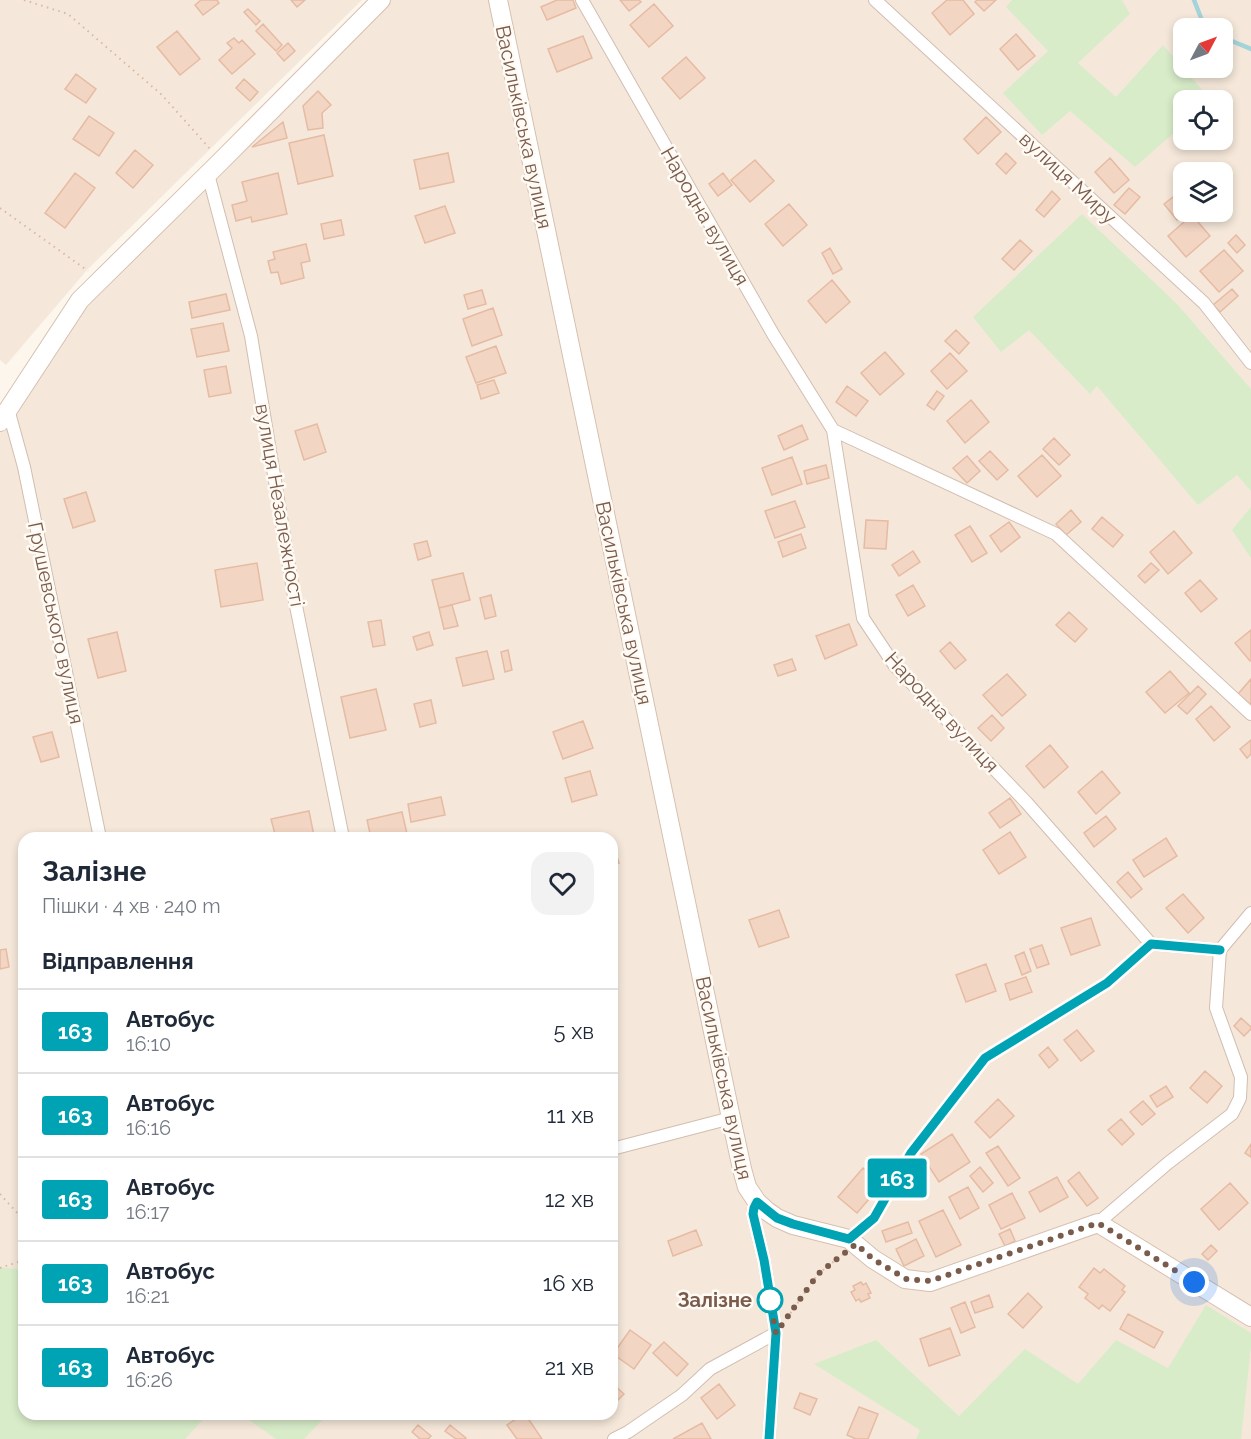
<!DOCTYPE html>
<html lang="uk">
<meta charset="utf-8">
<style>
:root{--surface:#fff;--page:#f2f2f3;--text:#1f2937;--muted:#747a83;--line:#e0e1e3}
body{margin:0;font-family:Raleway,sans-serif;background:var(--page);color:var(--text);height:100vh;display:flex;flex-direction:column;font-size:22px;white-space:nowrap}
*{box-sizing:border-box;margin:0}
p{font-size:20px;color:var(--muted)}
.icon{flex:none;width:33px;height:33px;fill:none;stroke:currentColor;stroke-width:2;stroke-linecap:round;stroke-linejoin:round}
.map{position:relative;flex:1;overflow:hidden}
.sheet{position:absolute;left:18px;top:832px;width:600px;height:588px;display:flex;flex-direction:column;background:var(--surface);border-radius:18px;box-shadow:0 3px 9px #0003}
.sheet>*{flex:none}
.badge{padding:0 12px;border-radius:4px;font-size:21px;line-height:39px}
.needle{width:39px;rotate:49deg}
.fabs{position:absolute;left:1173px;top:18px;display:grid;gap:12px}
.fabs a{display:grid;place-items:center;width:60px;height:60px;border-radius:12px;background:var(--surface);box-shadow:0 3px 9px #0003;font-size:30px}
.you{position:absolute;width:30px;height:30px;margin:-15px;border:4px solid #fff;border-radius:50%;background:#1a73e8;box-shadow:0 0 0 9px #1a73e833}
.map>.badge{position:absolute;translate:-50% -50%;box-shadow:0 0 0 3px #fff}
h2{padding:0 24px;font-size:22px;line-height:54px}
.round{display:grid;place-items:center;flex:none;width:63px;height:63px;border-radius:18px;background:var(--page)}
.overview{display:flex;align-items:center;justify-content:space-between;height:102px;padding:0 24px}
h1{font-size:28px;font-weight:700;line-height:45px}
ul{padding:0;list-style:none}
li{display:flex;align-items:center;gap:18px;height:84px;padding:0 24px;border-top:2px solid var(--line)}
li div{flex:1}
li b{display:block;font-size:22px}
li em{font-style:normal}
li .badge{min-width:66px;font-weight:700;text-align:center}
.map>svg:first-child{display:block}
.residential{fill:#f5e8da;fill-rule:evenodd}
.green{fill:#d8ecc9}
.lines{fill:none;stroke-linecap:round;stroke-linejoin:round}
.stream{stroke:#a5d3da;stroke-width:4.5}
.building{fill:#f3d5c3;stroke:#e6bba3;stroke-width:1.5}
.lane-casing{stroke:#d1beb0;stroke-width:8}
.street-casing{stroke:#d1beb0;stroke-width:14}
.secondary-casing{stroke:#d6c0b0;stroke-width:20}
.path{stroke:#d9b8a5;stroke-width:2;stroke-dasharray:1.5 4.5;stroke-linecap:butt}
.lane{stroke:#fff;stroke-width:6}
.street{stroke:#fff;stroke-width:12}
.secondary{stroke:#fff;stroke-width:18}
.line-casing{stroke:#fff;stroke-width:14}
.line{stroke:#00a3b4;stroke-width:9}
.walk{stroke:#7a5c4d;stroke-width:6;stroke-dasharray:0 10.8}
.stop-dot{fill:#fff;stroke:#00a3b4;stroke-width:3}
.labels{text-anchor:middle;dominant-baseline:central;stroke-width:5;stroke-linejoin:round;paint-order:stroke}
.street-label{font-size:20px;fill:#7a5c4d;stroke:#fffaf3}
.stop-label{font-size:20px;font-weight:bold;fill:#7a5c4d;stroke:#fffaf3;text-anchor:end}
</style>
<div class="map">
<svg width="1251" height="1439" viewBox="0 0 1251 1439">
<rect width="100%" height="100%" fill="#fdf6ec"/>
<path class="residential" d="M0,0H362L87,270L6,365L0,360Z
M380,0H1251V1439H0V422L80,300ZM1184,28H1222V68H1184ZM1184,100H1222V140H1184ZM1184,172H1222V212H1184ZM24,838H612V1414H24Z"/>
<path class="green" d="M1012,0H1122L1130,14L1078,63L1116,97L1163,45L1211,100H1184L1183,125L1135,167L1070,111L1042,135L1003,93L1048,51L1006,7Z
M1082,214L1177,304L1251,389V491L1237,475L1198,505L1097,386L1090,394L1029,330L1001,352L973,317Z
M1251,507V558L1232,530Z
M0,1267L24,1270V1414L207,1415L185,1439H0Z
M1206,1305L1251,1333V1346L1241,1439H916L920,1430L814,1364L876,1340L959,1416L1025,1349L1078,1384L1116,1340L1168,1368Z
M242,1415H327L304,1439H276Z"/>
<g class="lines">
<path class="stream" d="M1194,0L1205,28
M1222,37L1251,49"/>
</g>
<path class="building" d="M201,0H217L219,3L203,15L195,5Z
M291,0H305L297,7Z
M557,0H573L576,8L547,20L541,7Z
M620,0H639L641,2L629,11Z
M947,0H963L974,14L950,35L932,13Z
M977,0H996L984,11L975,2Z
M654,4L673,26L649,47L630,25Z
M248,9L260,21L256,25L244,12Z
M263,24L282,45L276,51L256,31Z
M177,31L200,59L180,75L157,47Z
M1016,34L1035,56L1018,70L1000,49Z
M583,36L592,58L557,72L548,49Z
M234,38L239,43L242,40L255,54L232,74L219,60L232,48L227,43Z
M288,43L295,51L284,61L277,53Z
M686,57L705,78L680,99L662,78Z
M76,74L96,89L86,103L65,89Z
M244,79L258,92L250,101L236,88Z
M318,91L331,105L322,113L323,128L308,130L303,106Z
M89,116L114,133L99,156L73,139Z
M986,117L1001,132L978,154L964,139Z
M283,122L287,138L252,147Z
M324,135L333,176L298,184L289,143Z
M135,150L153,165L133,188L116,173Z
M448,153L454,182L420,189L414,160Z
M1006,153L1016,163L1006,174L996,164Z
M1110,158L1129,180L1114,193L1095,172Z
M755,160L774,181L750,202L731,180Z
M75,173L95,188L65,228L45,213Z
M278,173L287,214L252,222L251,217L236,221L232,205L247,201L242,182Z
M723,173L732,185L718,196L709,184Z
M1129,188L1140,197L1125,214L1114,205Z
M1052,191L1060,199L1044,217L1036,210Z
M1173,197L1186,213L1177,220L1164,204Z
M789,204L807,225L783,246L765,224Z
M445,206L455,233L425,243L415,216Z
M1192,215L1210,236L1186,257L1168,236Z
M341,220L344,235L324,239L321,224Z
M1236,235L1245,245L1237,253L1228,243Z
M1020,240L1032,251L1014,270L1002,259Z
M306,244L310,261L301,263L304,278L281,284L278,272L271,273L268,261L275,259L273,252Z
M830,248L842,269L833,274L822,253Z
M1224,250L1243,271L1219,292L1200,271Z
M832,280L850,302L826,323L808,301Z
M1232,289L1238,296L1220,312L1213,305Z
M482,290L486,304L468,309L464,295Z
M226,294L230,310L192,318L189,302Z
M493,308L502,335L472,346L463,319Z
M223,323L229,351L197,357L191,329Z
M956,330L969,343L959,354L945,341Z
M496,346L506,373L476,383L466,357Z
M885,352L904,374L880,395L861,373Z
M950,353L967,371L947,389L931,371Z
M226,366L231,393L209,397L204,370Z
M494,380L499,393L481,399L477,385Z
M847,386L868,401L856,416L836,402Z
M937,391L944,396L934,410L927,405Z
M971,400L989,422L965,443L947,421Z
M317,424L326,452L304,460L295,431Z
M802,425L808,439L784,450L778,436Z
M1054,438L1070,455L1059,465L1043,449Z
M990,451L1008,470L997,480L979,461Z
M1042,455L1061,476L1037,497L1018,476Z
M967,456L980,471L967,483L953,468Z
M792,457L802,484L772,495L762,468Z
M826,465L829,478L807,484L804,471Z
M86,492L95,521L73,528L64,499Z
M795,501L805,527L775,538L765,511Z
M1071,510L1081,522L1066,535L1056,524Z
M1102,517L1123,535L1113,547L1092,529Z
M866,520L888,521L886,549L864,548Z
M1009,522L1020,537L1001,552L990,536Z
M970,526L987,553L972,562L955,535Z
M1174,531L1192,553L1168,574L1150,552Z
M801,534L806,548L783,557L778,542Z
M427,541L431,556L418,560L414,544Z
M913,551L920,562L899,576L892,565Z
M257,563L263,600L221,607L215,570Z
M1151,563L1159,570L1145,583L1138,576Z
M463,573L470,600L439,608L432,580Z
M1200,580L1217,599L1201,612L1185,593Z
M913,585L925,606L908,616L896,595Z
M491,595L496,616L485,619L480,598Z
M452,605L458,626L444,629L439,608Z
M1069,612L1087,629L1075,642L1056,625Z
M381,620L385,645L373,647L368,622Z
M849,624L857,645L825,659L816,636Z
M1251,630V660L1250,661L1235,643Z
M117,632L126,671L98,678L88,639Z
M429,632L433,645L417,650L413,637Z
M950,642L966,660L955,669L940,651Z
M508,650L512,670L505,672L501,652Z
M487,651L494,679L463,686L456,658Z
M792,659L796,670L778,676L774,665Z
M1170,671L1189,693L1165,713L1146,692Z
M1007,674L1026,695L1002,716L983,695Z
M1251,679V705L1238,694Z
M1198,686L1206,694L1187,714L1178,706Z
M376,689L386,730L350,738L341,697Z
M431,700L436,723L420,727L414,704Z
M1211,706L1230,727L1214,741L1196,719Z
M992,715L1004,728L991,741L978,728Z
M583,721L593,748L563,759L553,732Z
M52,732L59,757L41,762L33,737Z
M1251,740V754L1247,758L1240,749Z
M1050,745L1068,767L1044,788L1026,766Z
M590,771L597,795L572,802L565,778Z
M1102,771L1120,793L1096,814L1078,792Z
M441,797L445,815L411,822L408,804Z
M1010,798L1021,814L1000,828L989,813Z
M309,811L314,836L303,838H276L271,819Z
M402,812L408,838H371L367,820Z
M1106,816L1116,829L1094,847L1084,833Z
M1010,832L1026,857L999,874L983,850Z
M1166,838L1177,856L1144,877L1133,860Z
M612,842L619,863L612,865Z
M1128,872L1142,889L1131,898L1117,882Z
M1183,894L1204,918L1188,933L1166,908Z
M779,910L789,937L759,947L749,920Z
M1091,918L1100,945L1071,955L1061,928Z
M1042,945L1049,964L1037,968L1030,949Z
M6,949L9,967L0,969V950Z
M1024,952L1031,971L1022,975L1015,956Z
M986,964L996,991L966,1002L956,975Z
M1026,977L1032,992L1010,1000L1005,984Z
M1241,1018L1251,1027V1029L1244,1036L1234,1026Z
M1077,1030L1094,1051L1081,1061L1064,1040Z
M1048,1047L1058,1060L1049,1068L1039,1055Z
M1205,1071L1222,1086L1207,1103L1190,1088Z
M1166,1086L1173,1097L1157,1107L1150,1096Z
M998,1099L1014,1116L990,1138L975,1122Z
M1143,1101L1155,1114L1142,1125L1130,1112Z
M1121,1119L1134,1134L1122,1145L1108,1130Z
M952,1134L970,1162L939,1182L921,1154Z
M1251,1144V1157L1245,1153Z
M998,1146L1020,1178L1008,1186L986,1153Z
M980,1167L993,1183L983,1192L970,1176Z
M863,1168L882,1184L857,1213L838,1197Z
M1079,1172L1098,1198L1087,1206L1068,1181Z
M1057,1177L1068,1197L1040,1212L1029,1192Z
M1230,1183L1248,1203L1219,1230L1201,1209Z
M968,1187L979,1208L960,1219L949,1197Z
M1012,1193L1025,1218L1001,1229L989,1205Z
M943,1210L961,1245L936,1257L919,1221Z
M908,1222L912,1233L886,1242L882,1231Z
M1010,1229L1015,1241L1005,1246L999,1234Z
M696,1230L702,1245L673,1256L668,1241Z
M916,1239L924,1256L904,1266L896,1249Z
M1211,1245L1217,1251L1208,1260L1202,1254Z
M1094,1268L1100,1273L1104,1269L1125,1286L1122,1290L1125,1292L1110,1311L1102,1305L1099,1309L1085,1298L1088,1294L1079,1287Z
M861,1282L863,1285L866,1283L871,1293L868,1294L870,1298L861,1302L859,1299L856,1301L851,1292L855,1290L853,1286Z
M1028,1293L1042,1307L1023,1328L1008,1314Z
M989,1295L993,1307L975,1313L971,1302Z
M965,1302L975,1327L961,1333L951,1308Z
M1128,1314L1163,1332L1154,1348L1120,1329Z
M950,1328L960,1355L929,1366L920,1339Z
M630,1330L651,1345L634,1369L613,1354Z
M664,1342L688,1364L677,1376L653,1353Z
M612,1383L624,1394L618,1400L612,1394Z
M719,1384L735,1405L717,1419L701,1398Z
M800,1393L817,1399L810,1415L794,1408Z
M859,1407L878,1414L868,1439H856L847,1435Z
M523,1414H525L542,1439H517L507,1425Z
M702,1423L711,1439H673Z
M418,1425L431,1436L428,1439H420L412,1432Z
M450,1425L466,1438L465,1439H456L445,1431Z"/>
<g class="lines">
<defs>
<path id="lane" d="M850,1238L874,1218L911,1153L985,1057L1107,983L1151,944"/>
<path id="street" d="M582,0L773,334L833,430L1056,534L1251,714
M875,0L1204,303L1251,363
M208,174L251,336L294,596L343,838
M8,409L24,467L100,838
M833,430L863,618L895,666L1026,802L1151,944L1220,950
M612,1149L731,1118
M757,1202L754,1208L753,1214L764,1260L776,1333L769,1439
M1098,1223L1168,1163L1232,1114L1240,1098L1241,1077L1216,1008L1220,950L1251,913
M614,1439L628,1432L682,1395L710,1369L776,1333"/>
<path id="secondary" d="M498,0L731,1118L742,1169L747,1187L757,1202L767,1211L777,1218L793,1225L849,1239L873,1259L905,1279L930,1282L1098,1223L1251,1317
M0,422L80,300L221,161L381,0"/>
</defs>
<use href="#lane" class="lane-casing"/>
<use href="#street" class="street-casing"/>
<use href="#secondary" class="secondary-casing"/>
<path class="path" d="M24,0L68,14L162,95L211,150
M0,208L88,271
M0,1194L20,1216L24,1228
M0,1268L24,1260
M787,1318L818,1274L842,1255"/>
<use href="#lane" class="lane"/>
<use href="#street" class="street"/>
<use href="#secondary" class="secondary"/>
</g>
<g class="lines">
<defs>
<path id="line" d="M769,1439L776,1333L764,1260L753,1214L754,1208L757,1202L777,1218L793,1224L849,1239L874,1218L911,1153L985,1058L1107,983L1151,944L1220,950"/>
</defs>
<use href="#line" class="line-casing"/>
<use href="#line" class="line"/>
<path class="walk" d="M770,1300L776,1333L818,1274L856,1244L873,1259L906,1279L930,1281L1098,1223L1194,1282"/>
</g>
<circle class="stop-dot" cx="770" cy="1300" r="12"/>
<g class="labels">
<g class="street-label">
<text transform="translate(524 127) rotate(78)">Васильківська вулиця</text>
<text transform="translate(1068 178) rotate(43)">вулиця Миру</text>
<text transform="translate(705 216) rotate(60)">Народна вулиця</text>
<text transform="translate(280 505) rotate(80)">вулиця Незалежності</text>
<text transform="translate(624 603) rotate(78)">Васильківська вулиця</text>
<text transform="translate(56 623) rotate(78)">Грушевського вулиця</text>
<text transform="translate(942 712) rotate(47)">Народна вулиця</text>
<text transform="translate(724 1078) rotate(78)">Васильківська вулиця</text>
</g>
<g class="stop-label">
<text x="752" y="1300">Залізне</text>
</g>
</g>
</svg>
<div class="fabs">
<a><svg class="needle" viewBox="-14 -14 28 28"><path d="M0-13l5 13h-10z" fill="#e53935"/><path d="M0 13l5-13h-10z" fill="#747a83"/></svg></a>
<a><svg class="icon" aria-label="locate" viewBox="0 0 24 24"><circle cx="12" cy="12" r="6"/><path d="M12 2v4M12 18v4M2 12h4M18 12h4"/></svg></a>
<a><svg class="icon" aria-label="layers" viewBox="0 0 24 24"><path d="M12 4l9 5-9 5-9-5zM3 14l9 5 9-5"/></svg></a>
</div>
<div class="you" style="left:1194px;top:1282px"></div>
<b class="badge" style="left:897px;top:1178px;background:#00a3b4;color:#fff">163</b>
<section class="sheet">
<div class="overview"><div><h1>Залізне</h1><p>Пішки · 4 хв · 240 m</p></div><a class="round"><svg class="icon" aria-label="heart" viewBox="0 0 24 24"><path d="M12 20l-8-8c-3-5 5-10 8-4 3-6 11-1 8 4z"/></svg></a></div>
<h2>Відправлення</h2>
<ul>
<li><span class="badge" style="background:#00a3b4;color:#fff">163</span><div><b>Автобус</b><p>16:10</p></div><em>5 хв</em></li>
<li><span class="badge" style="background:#00a3b4;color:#fff">163</span><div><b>Автобус</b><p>16:16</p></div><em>11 хв</em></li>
<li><span class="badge" style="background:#00a3b4;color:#fff">163</span><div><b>Автобус</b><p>16:17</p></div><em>12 хв</em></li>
<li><span class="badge" style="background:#00a3b4;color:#fff">163</span><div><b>Автобус</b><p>16:21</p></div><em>16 хв</em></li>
<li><span class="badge" style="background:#00a3b4;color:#fff">163</span><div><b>Автобус</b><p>16:26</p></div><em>21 хв</em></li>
</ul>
</section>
</div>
